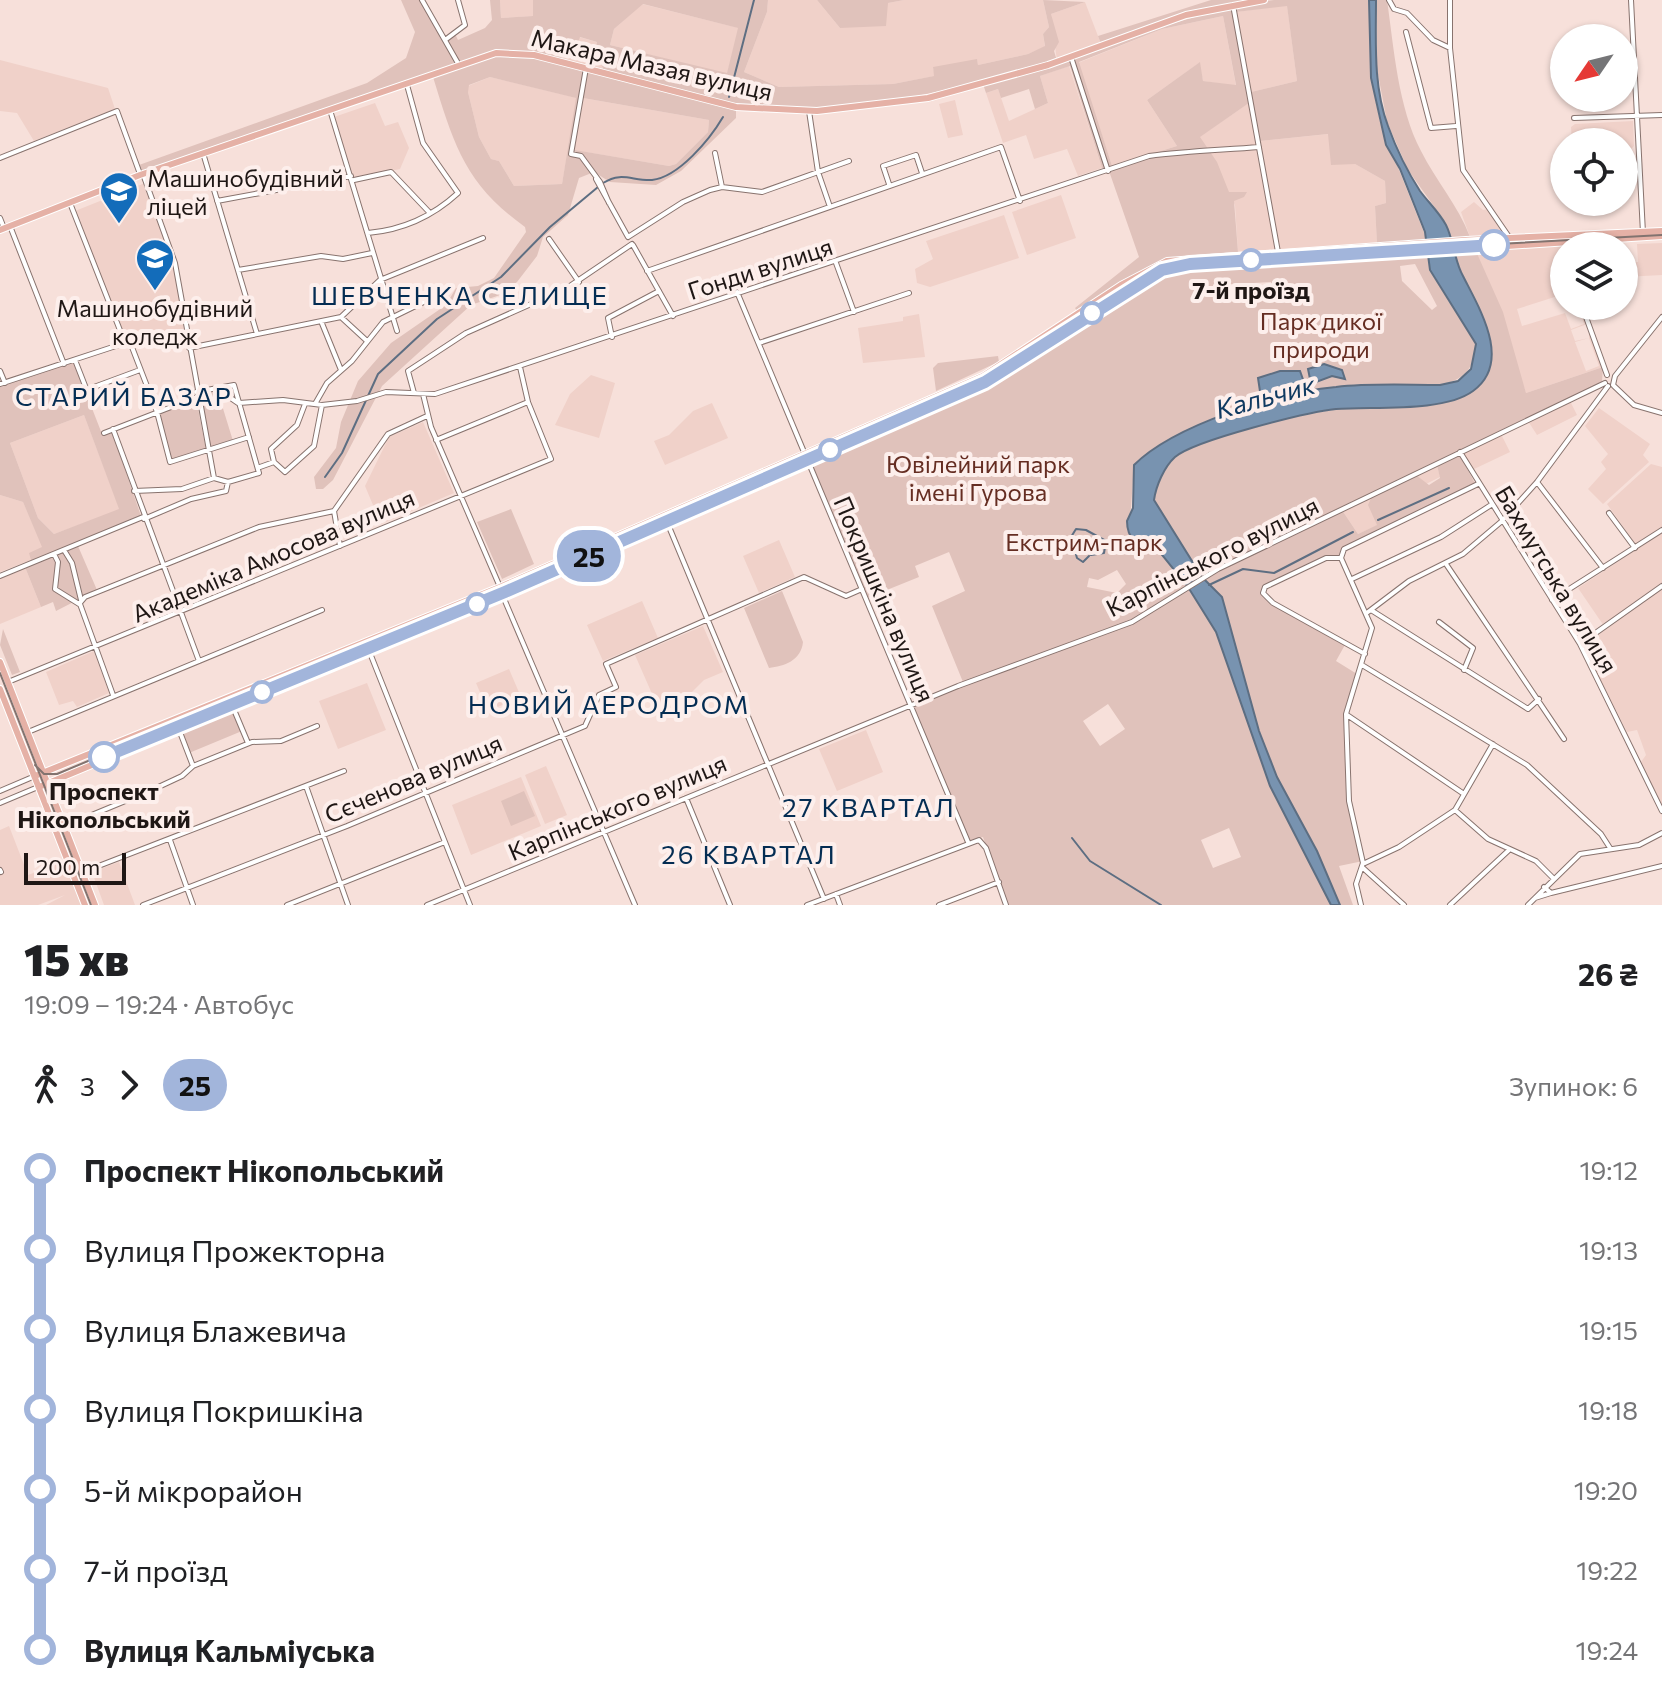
<!DOCTYPE html>
<html lang="uk">
<meta charset="utf-8">
<style>
:root{--surface:#fff;--page:#f6f6f6;--text:#202124;--muted:#757577}
body{margin:0;font-family:Commissioner,sans-serif;background:var(--page);color:var(--text);height:100vh;display:flex;flex-direction:column;font-size:30px;white-space:nowrap}
*{box-sizing:border-box;margin:0}
p{font-size:26px;color:var(--muted)}
.icon{flex:none;width:44px;height:44px;fill:none;stroke:currentColor;stroke-width:2;stroke-linecap:round;stroke-linejoin:round}
.map{position:relative;height:905px;overflow:hidden}
.details{display:flex;flex-direction:column;background:var(--surface);flex:1}
.details>*{flex:none}
.badge{padding:0 16px;border-radius:26px;font-size:28px;line-height:52px}
.needle{width:52px;rotate:235deg}
.controls{position:absolute;left:1550px;top:24px;display:grid;gap:16px}
.controls a{display:grid;place-items:center;width:88px;height:88px;border-radius:50%;background:var(--surface);box-shadow:0 2px 6px #0004;font-size:40px}
.scale{position:absolute;left:24px;bottom:20px;width:102px;box-sizing:border-box;padding-left:8px;border:4px solid #1f1715;border-top:0;font-size:22px;line-height:28px;white-space:nowrap;color:#1f1715;-webkit-text-stroke:6px #fdefec;paint-order:stroke}
.map>.badge{position:absolute;translate:-50% -50%;box-shadow:0 0 0 4px #fff}
.legs{display:flex;align-items:center;gap:12px;height:88px;padding:0 24px;font-size:26px}
.legs p{margin-inline-start:auto}
.head{display:flex;align-items:center;justify-content:space-between;height:136px;padding:0 24px}
h1{font-size:44px;font-weight:800;line-height:60px}
ul{padding:0 24px;list-style:none}
li{display:flex;align-items:center;gap:28px;height:80px;font-size:30px}
li i{display:grid;place-items:center;width:12px;height:100%;margin:0 10px;background:currentColor}
li i::after{content:'';width:20px;height:20px;margin:-10px;border:6px solid;border-radius:50%;background:var(--surface)}
li p{margin-inline-start:auto}
li:first-child i{background:linear-gradient(#0000 50%,currentColor 0)}
li:last-child i{background:linear-gradient(currentColor 50%,#0000 0)}
.map>svg:first-child{display:block}
.built{fill:#f0d1c9;fill-rule:evenodd}
.green{fill:#e0c2bb;fill-rule:evenodd}
.water{fill:#7893b0;stroke:#5d6e82;stroke-width:2}
.lines{fill:none;stroke-linecap:round;stroke-linejoin:round}
.stream{stroke:#5d6e82;stroke-width:2}
.minor-casing{stroke:#88736e;stroke-width:6}
.major-casing{stroke:#fff;stroke-width:8}
.minor{stroke:#fff;stroke-width:4}
.major{stroke:#e5b1a6;stroke-width:6}
.tram{stroke:#82736f;stroke-width:2}
.line-1-casing{stroke:#fff;stroke-width:18}
.line-1{stroke:#a2b5db;stroke-width:12}
.stop-1-dot{fill:#fff;stroke:#a2b5db;stroke-width:4}
.labels{text-anchor:middle;dominant-baseline:central;stroke-width:8;stroke-linejoin:round;paint-order:stroke}
.street-label{font-size:24px;fill:#1f1715;stroke:#fdefec}
.poi-label{font-size:24px;fill:#1f1715;stroke:#fdefec;text-anchor:start}
.stop-label{font-size:24px;font-weight:bold;fill:#1f1715;stroke:#fdefec}
.park-label{font-size:24px;fill:#652d22;stroke:#fdefec}
.neighbourhood-label{font-size:26px;letter-spacing:2px;fill:#042d53;stroke:#fdefec}
.water-label{font-size:26px;font-style:italic;fill:#103a61;stroke:#fdefec}
</style>
<div class="map">
<svg width="1662" height="905" viewBox="0 0 1662 905">
<rect width="100%" height="100%" fill="#f7e0da"/>
<path class="built" d="M500,0H533L534,16L501,18Z
M768,0H817L840,28L888,3L904,0H1043L1049,27L1043,34L1045,47L1028,54L978,65L977,60L933,68L935,76L893,84L779,87L744,72L767,12Z
M1085,2L1101,44L1057,61L1051,14Z
M642,4L739,28L727,74L610,45L614,29Z
M1287,5L1297,81L1251,92L1236,12Z
M1223,16L1236,86L1203,81L1199,63L1147,100L1177,146L1112,166L1078,63L1162,29Z
M579,37L597,42L595,49L604,71L559,59L577,45Z
M0,60L108,88L115,109L34,141L17,113L0,111Z
M1069,66L1102,168L1078,176L1067,149L1034,159L1026,135L1003,143L986,93L998,89L1009,121L1048,103L1040,76Z
M490,77L577,98L562,184L514,186L499,161L491,159L479,137L468,92V86Z
M583,98L709,120L708,132L676,164L669,166L574,150Z
M955,100L963,135L948,138L939,104Z
M375,103L385,126L398,122L409,148L400,169L354,178L334,117Z
M1249,103L1276,250L1238,252L1235,205L1199,137Z
M1633,121L1634,146L1624,156V142H1572L1571,127L1575,124Z
M1329,134L1355,164L1385,181L1386,203L1375,206L1377,244L1280,250L1260,141Z
M145,183L174,264L184,330L126,341L75,211Z
M1061,195L1076,238L1027,255L1012,212Z
M1474,202L1483,210L1491,209L1507,235L1470,237L1461,212Z
M1004,215L1019,258L930,287L917,283L915,269L933,259L926,241Z
M1562,243L1564,294L1517,309L1522,326L1565,313L1571,329L1584,324L1578,306H1581L1587,324L1571,330L1575,341L1589,338V330L1603,367L1526,393L1475,249ZM1589,338L1599,366L1586,371L1575,342Z
M1662,243V275L1624,277V263L1638,262L1637,244Z
M919,314L925,357L863,363L858,328L903,321V317Z
M591,375L615,383L599,438L555,425L570,394Z
M1570,401L1577,415L1537,435L1528,421Z
M712,403L728,438L665,465L654,441L669,435L693,411Z
M1599,408L1650,444L1643,455L1649,462L1603,504L1588,489L1606,469L1601,462L1608,454L1585,426Z
M84,415L120,510L54,534L38,518L10,443Z
M423,422L454,493L381,524L365,486L389,437Z
M1501,434L1510,452L1472,470L1462,453Z
M1651,464L1662,467V528L1636,545L1607,504Z
M1437,465L1440,477L1424,485L1416,475Z
M0,495L23,502L43,547L31,560L0,572Z
M1372,496L1378,525L1358,534L1342,510Z
M1662,533V805L1641,762L1646,755L1637,730L1627,732L1583,646L1606,629L1578,588Z
M779,540L795,577L759,593L743,556Z
M25,567L41,607L0,624V577Z
M642,601L658,638L603,661L587,625Z
M703,626L723,672L704,680L681,703L660,712L635,655Z
M94,651L109,693L77,707L73,701L59,705L46,672Z
M509,669L521,697L488,711L476,683Z
M367,683L386,730L338,749L319,701Z
M866,730L883,772L837,791L819,749Z
M546,766L567,815L545,824L525,775Z
M521,777L541,826L471,855L452,805Z
M9,826L28,875L66,861L83,905H46L65,895L38,905H0V830Z
M119,862L135,905H104L92,872Z"/>
<path class="green" d="M401,0H420L457,65L142,174L139,165L367,83L406,58L415,32Z
M490,0H500L501,18L533,16V0H768L767,12L744,72L779,87L893,84L934,76L933,67L977,59L978,65L1028,54L1045,46L1043,34L1049,27L1043,0L1085,2L1051,14L1059,42L1054,51L1057,61C948,91 854,117 740,105C695,101 648,82 604,71L595,49L597,42L580,37L577,45L559,59L510,50L460,64L447,40L455,34L458,40L485,28L492,20ZM643,4L738,28L727,73L610,45L614,29Z
M817,0H904L888,3L886,26L840,28Z
M1211,0H1254L1101,44L1098,36Z
M1274,0H1369L1371,78L1380,122L1427,240L1377,244L1375,206L1386,203L1385,181L1355,164L1331,165L1328,134L1260,141L1251,92L1297,81L1287,6L1236,12L1235,5Z
M1376,0H1387C1394,49 1398,107 1421,151C1436,181 1458,205 1470,237L1451,238L1443,219L1408,170L1387,122L1377,69Z
M1232,6L1249,103L1200,137L1217,162L1229,192H1247L1244,197L1234,201L1238,252L1182,256L1159,262L1078,312L1075,308L1139,257L1109,171L1102,168L1070,66L1040,76L1048,103L1035,109L1029,89L1001,98L998,89L986,93L983,84L1164,23ZM1223,16L1236,85L1203,81L1200,62L1147,100L1177,146L1112,166L1079,62L1162,29Z
M522,53L736,108V118L681,171L656,185L610,182L594,172L579,178L568,215L543,237L537,256L517,282L500,295L471,305L382,386L333,480L323,489H316L314,477L336,448L341,422L358,381L391,343L446,305L456,288L478,286L494,278L526,232L525,227C465,184 454,145 433,77L496,54ZM490,77L576,98L562,184L514,186L499,161L491,159L479,137L468,92L469,85ZM583,98L709,120L708,132L676,164L669,166L575,150Z
M1475,249L1503,312L1526,393L1603,367L1602,382L1202,577L1154,500C1156,486 1164,466 1175,457C1197,439 1303,413 1333,410C1380,404 1427,413 1472,392C1516,348 1468,297 1453,251Z
M1428,253L1430,271L1476,345C1474,369 1464,380 1440,385C1405,385 1371,383 1336,387C1279,392 1174,425 1134,466L1129,535L1136,543L1155,546L1187,586L1131,620L963,682L932,606L965,591L949,552L915,566L919,577L867,598L810,461L994,381L1138,285L1176,268ZM1415,264L1437,306L1432,310L1402,281L1400,266ZM1271,282L1272,294L1237,296L1219,291L1218,285ZM1117,570L1126,584L1117,593L1087,587L1089,578L1098,580Z
M998,356L999,362L994,364L936,391L933,368L938,363Z
M74,362L102,434L112,431L141,516L0,574L31,560L29,553L42,547L23,502L0,495V386ZM84,415L119,509L54,534L38,518L10,443Z
M217,389L233,441L208,450L197,393Z
M196,398L206,450L171,461L158,413Z
M1459,454L1476,485L1344,549L1341,558L1332,556L1265,587V596L1346,643L1336,661L1357,674L1348,706L1347,785L1363,861L1339,866L1353,905H1340L1317,851L1277,776L1254,717L1222,598L1204,578L1342,510L1358,534L1377,525L1368,505L1372,496L1416,475L1429,485L1440,478L1437,465Z
M511,509L534,564L502,579L477,522Z
M78,546L97,590L56,611L53,602L41,607L25,567Z
M1189,589L1216,632L1270,786L1331,905H1006L983,837L968,842L911,705L1132,622ZM1108,704L1125,729L1100,746L1083,721ZM1229,828L1241,857L1213,868L1201,840Z
M782,591L803,642C801,661 784,666 769,668L744,608Z
M3,629L20,672L12,675L0,645Z
M234,711L242,731L189,753L180,733Z
M524,791L535,816L511,826L501,801Z"/>
<path class="water" d="M1369,0H1376C1376,42 1373,86 1388,126C1396,148 1407,171 1420,191C1428,202 1439,212 1446,225C1454,241 1454,260 1463,276C1479,308 1513,362 1473,391C1443,413 1373,406 1336,409C1308,412 1195,440 1175,457C1164,467 1156,486 1154,500L1202,577L1222,597L1259,731L1277,777L1317,851L1340,905H1331L1270,786L1216,632L1188,587L1155,546C1138,548 1127,539 1127,521L1133,508L1134,465C1174,425 1279,392 1336,387C1371,383 1405,385 1440,385L1458,381L1471,369L1476,344L1430,270L1425,232L1400,169L1386,145L1371,78Z
M1324,364L1342,370L1345,379L1332,376L1311,384L1308,369Z
M1280,371H1300L1306,388L1261,398L1258,378Z"/>
<g class="lines">
<path class="stream" d="M729,97L754,0
M603,183C622,171 632,181 652,180C679,177 710,139 723,117
M325,477L342,453L378,374L437,319L501,277L550,227L598,187
M1378,520L1449,488
M1089,556L1083,562L1077,558L1071,537L1076,529L1086,530L1106,541L1104,553L1091,555
M1209,585L1243,569L1274,573L1353,532
M1072,838L1090,861L1161,905"/>
<defs>
<path id="minor" d="M422,0L459,65
M1389,0L1394,9L1407,13L1433,40L1450,48
M1450,0V48L1463,170L1509,237
M1631,0L1643,233
M1233,5L1278,252
M1406,32L1431,128L1456,126
M445,40L465,25L458,0
M1071,57L1108,171
M586,68L571,154L581,156L600,182L609,203
M330,110L397,331
M809,111L818,172L829,204
M1574,118L1662,115
M203,153L257,334
M715,153L722,187
M0,158L117,111L140,174
M143,174L175,263L214,478
M596,179L628,237
M354,180L391,172L429,212
M889,184L883,166L916,155L922,173
M217,201L351,176
M70,203L125,343
M0,218L4,228
M10,226L64,364
M368,233C402,230 433,216 458,193L423,143L407,85
M628,237L683,202L710,190L722,187L762,192L849,161
M549,239L579,282
M633,245L673,316
M836,263L854,312
M238,270L321,256L343,259L372,253
M647,271L1001,147L1020,201
M737,292L804,452
M1582,306L1607,375
M342,318L367,341
M321,321L341,370
M612,337L608,318L659,291
M130,342L157,412L170,462L249,437
M759,343L909,293
M189,348L341,317L380,280L483,238
M75,360L93,406
M0,371L5,383
M0,384L125,343L186,332
M1613,385L1615,376L1662,317
M1614,386L1634,405L1662,413
M94,387L140,370
M219,390L238,403
M414,393L408,371L466,333L567,288L632,244
M423,394L431,427L500,587
M239,403L283,400L322,405L357,401L386,392L435,394L1149,156C1186,151 1222,150 1259,147
M305,404L297,425L271,449L274,462L285,472L314,446L322,405
M315,404L327,383L352,361L383,322L440,294
M113,429L199,661
M104,433L197,397
M436,440L528,402
M1460,452L1580,644L1662,811
M808,461L968,842
M260,467L274,462
M1537,482L1603,568
M134,491L182,489L214,478L228,482L259,473L234,385L196,392
M334,511L388,434L427,416
M334,511L340,546
M1609,513L1635,548
M144,519L191,499L226,491L228,482
M667,522L824,899
M64,550L72,563L81,600
M54,554L58,562L55,589L79,604L85,597L259,527L334,511
M1341,558L1372,628L1346,714L1349,801L1363,863L1356,884L1361,905
M1341,558H1326L1265,587L1263,593L1273,603L1365,654
M1341,558L1344,549L1478,484
M1446,564L1564,739
M0,576L143,517
M1352,579L1441,537L1491,505
M502,594L635,905
M1552,600L1662,530
M80,604L113,695
M1371,610L1528,709L1539,699
M1368,612L1409,581L1463,554L1502,521L1537,482L1608,386
M1439,622L1473,648L1464,670
M1580,644L1662,586
M368,648L470,905
M1362,665L1527,765L1601,834L1610,848
M8,682L551,459L528,402L520,367
M232,705L248,743
M1347,715L1464,794
M178,727L193,766
M28,732L322,610
M306,786L348,905
M0,791L35,776
M686,798L730,905
M0,803L38,787
M1455,810L1488,839L1536,861L1553,878
M65,826L152,790L182,776L193,766L252,742L281,741L317,726
M170,840L193,905
M1365,863L1399,847L1455,810L1493,744
M1363,868L1404,905
M0,870L1,872
M83,872L344,771
M1551,893L1662,866
M836,894L840,905
M1535,898L1551,893L1544,887
M143,905L347,826L585,726L599,695L616,687L606,664L804,577L846,596L862,589
M287,905L445,842
M427,905L958,686L1132,622L1218,569L1605,383
M807,905L979,840L986,848L1006,905
M939,905L999,882
M1450,905L1509,850
M1528,905L1580,854L1639,845L1662,833"/>
<path id="major" d="M0,230L140,175L496,53L534,55L736,107L817,111L928,98L1048,65L1186,15L1264,0
M0,662L95,905
M0,689L85,905
M35,776L500,587L983,376L1121,285L1167,261L1466,240L1662,231
M39,787C351,657 662,524 972,388C1042,358 1098,293 1169,268L1662,236"/>
</defs>
<use href="#minor" class="minor-casing"/>
<use href="#major" class="major-casing"/>
<use href="#minor" class="minor"/>
<use href="#major" class="major"/>
<path class="tram" d="M0,673L91,905
M35,765L44,774H57C367,644 679,519 985,380C1052,349 1116,270 1190,261L1662,235"/>
</g>
<g class="lines">
<defs>
<path id="line-1" d="M104,757L505,592L985,382L1162,270L1190,264L1494,245"/>
</defs>
<use href="#line-1" class="line-1-casing"/>
<use href="#line-1" class="line-1"/>
</g>
<defs>
<symbol id="university-pin" viewBox="-11 -11 22 30"><path d="M0 17L-7.5 6A9.5 9.5 0 1 1 7.5 6Z" fill="#136cba" stroke="#fdefec"/><path d="M0-5L7-2L0 1L-7-2ZM-4 1L0 2.5L4 1V4Q0 6-4 4Z" fill="#fff"/></symbol>
</defs>
<g fill-rule="evenodd">
<use href="#university-pin" x="97" y="169" width="44" height="60"/>
<use href="#university-pin" x="133" y="236" width="44" height="60"/>
</g>
<g class="stop-1-dot">
<circle cx="1494" cy="245" r="14"/>
<circle cx="1251" cy="260" r="10"/>
<circle cx="1092" cy="313" r="10"/>
<circle cx="830" cy="450" r="10"/>
<circle cx="477" cy="604" r="10"/>
<circle cx="262" cy="692" r="10"/>
<circle cx="104" cy="757" r="14"/>
</g>
<g class="labels">
<g class="street-label">
<text transform="translate(652 64) rotate(13)">Макара Мазая вулиця</text>
<text transform="translate(760 268) rotate(-18)">Гонди вулиця</text>
<text transform="translate(273 555) rotate(-23)">Академіка Амосова вулиця</text>
<text transform="translate(1212 556) rotate(-27)">Карпінського вулиця</text>
<text transform="translate(1557 579) rotate(59)">Бахмутська вулиця</text>
<text transform="translate(885 599) rotate(67)">Покришкіна вулиця</text>
<text transform="translate(413 778) rotate(-23)">Сєченова вулиця</text>
<text transform="translate(617 807) rotate(-23)">Карпінського вулиця</text>
</g>
<g class="poi-label">
<text x="147" y="177">Машинобудівний<tspan x="147" dy="28">ліцей</tspan></text>
<text x="155" y="307" text-anchor="middle">Машинобудівний<tspan x="155" dy="28">коледж</tspan></text>
</g>
<g class="stop-label">
<text x="1251" y="289">7-й проїзд</text>
<text x="104" y="790">Проспект<tspan x="104" dy="28">Нікопольський</tspan></text>
</g>
<g class="park-label">
<text x="1321" y="320">Парк дикої<tspan x="1321" dy="28">природи</tspan></text>
<text x="978" y="463">Ювілейний парк<tspan x="978" dy="28">імені Гурова</tspan></text>
<text x="1084" y="541">Екстрим-парк</text>
</g>
<g class="neighbourhood-label">
<text x="460" y="294">ШЕВЧЕНКА СЕЛИЩЕ</text>
<text x="124" y="395">СТАРИЙ БАЗАР</text>
<text x="609" y="703">НОВИЙ АЕРОДРОМ</text>
<text x="869" y="806">27 КВАРТАЛ</text>
<text x="749" y="853">26 КВАРТАЛ</text>
</g>
<g class="water-label">
<text transform="translate(1265 396) rotate(-15)">Кальчик</text>
</g>
</g>
</svg>
<div class="controls">
<a><svg class="needle" viewBox="-14 -14 28 28"><path d="M0-13l5 13h-10z" fill="#e53935"/><path d="M0 13l5-13h-10z" fill="#757577"/></svg></a>
<a><svg class="icon" aria-label="locate" viewBox="0 0 24 24"><circle cx="12" cy="12" r="6"/><path d="M12 2v4M12 18v4M2 12h4M18 12h4"/></svg></a>
<a><svg class="icon" aria-label="layers" viewBox="0 0 24 24"><path d="M12 4l9 5-9 5-9-5zM3 14l9 5 9-5"/></svg></a>
</div>
<div class="scale">200 m</div>
<b class="badge" style="left:589px;top:556px;background:#a2b5db;color:#111">25</b>
</div>
<section class="details">
<div class="head"><div><h1>15 хв</h1><p>19:09 – 19:24 · Автобус</p></div><b>26 ₴</b></div>
<div class="legs"><svg class="icon" aria-label="walk" viewBox="0 0 24 24"><circle cx="13" cy="4" r="2"/><path d="M13 8l-2 6 4 7M11 14l-3 7M7 12l3-4h3l4 4"/></svg>3<svg class="icon" aria-label="forward" viewBox="0 0 24 24"><path d="M9 5l7 7-7 7"/></svg><b class="badge" style="background:#a2b5db;color:#111">25</b><p>Зупинок: 6</p></div>
<ul>
<li><i style="color:#a2b5db"></i><b>Проспект Нікопольський</b><p>19:12</p></li>
<li><i style="color:#a2b5db"></i><span>Вулиця Прожекторна</span><p>19:13</p></li>
<li><i style="color:#a2b5db"></i><span>Вулиця Блажевича</span><p>19:15</p></li>
<li><i style="color:#a2b5db"></i><span>Вулиця Покришкіна</span><p>19:18</p></li>
<li><i style="color:#a2b5db"></i><span>5-й мікрорайон</span><p>19:20</p></li>
<li><i style="color:#a2b5db"></i><span>7-й проїзд</span><p>19:22</p></li>
<li><i style="color:#a2b5db"></i><b>Вулиця Кальміуська</b><p>19:24</p></li>
</ul>
</section>
